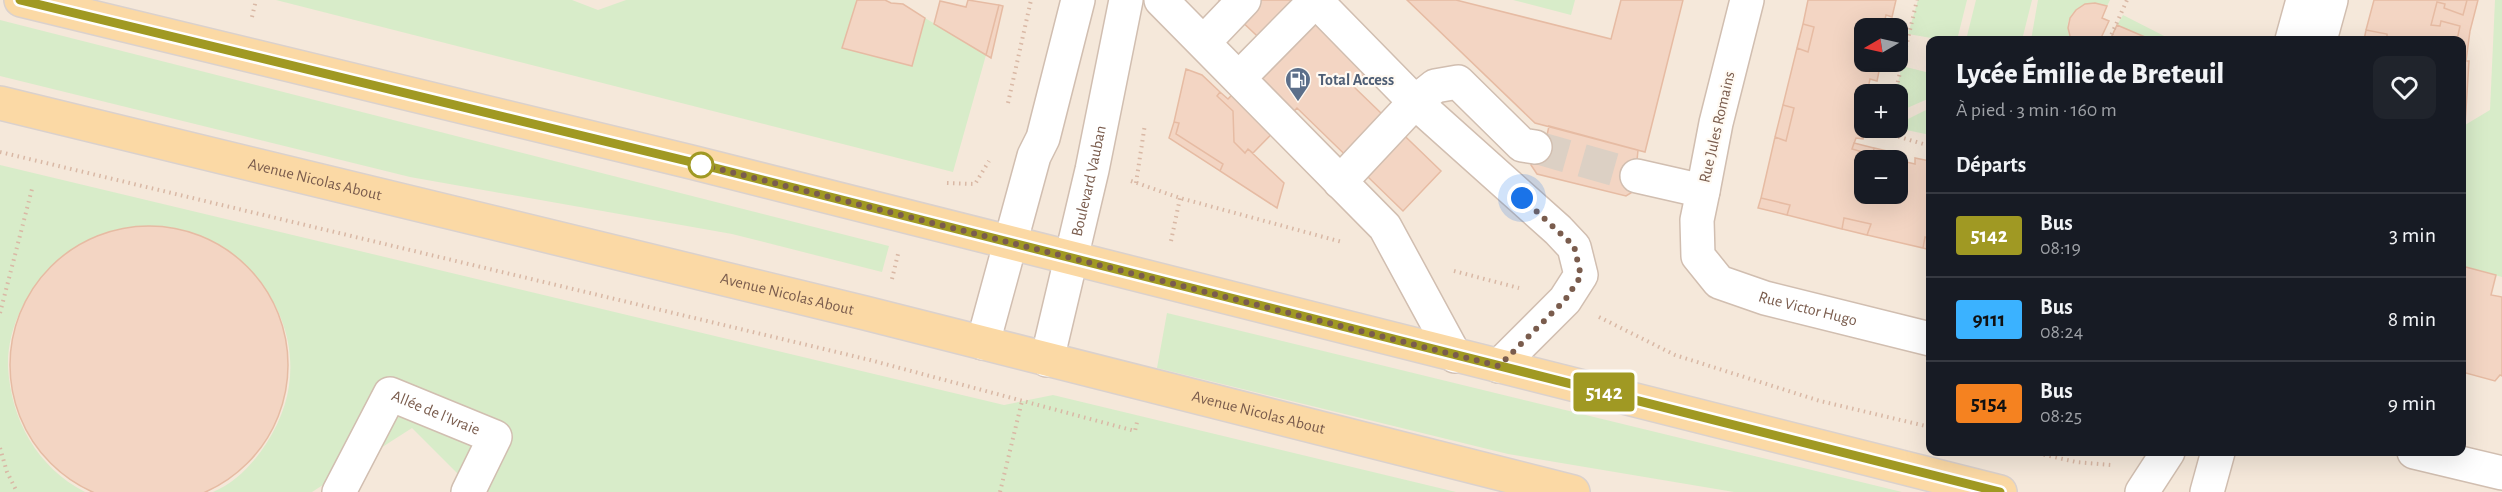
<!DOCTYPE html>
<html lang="fr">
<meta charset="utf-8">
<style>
:root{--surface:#171b24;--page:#20242c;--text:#f1f3f6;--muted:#9ea1a6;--line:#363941}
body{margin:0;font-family:"Alegreya Sans",sans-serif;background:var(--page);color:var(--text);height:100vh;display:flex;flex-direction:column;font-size:22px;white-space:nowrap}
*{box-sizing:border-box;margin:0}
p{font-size:20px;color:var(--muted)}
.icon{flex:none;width:33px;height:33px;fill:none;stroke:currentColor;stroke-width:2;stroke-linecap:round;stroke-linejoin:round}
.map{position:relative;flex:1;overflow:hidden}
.side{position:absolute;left:1926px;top:36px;width:540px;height:420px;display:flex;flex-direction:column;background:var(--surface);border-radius:12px;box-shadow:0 6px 24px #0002}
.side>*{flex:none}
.badge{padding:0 12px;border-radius:4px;font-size:21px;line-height:39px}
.needle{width:39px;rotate:261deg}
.fabs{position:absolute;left:1854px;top:18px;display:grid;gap:12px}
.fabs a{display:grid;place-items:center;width:54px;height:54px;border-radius:12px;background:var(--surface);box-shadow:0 6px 24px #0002;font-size:30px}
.you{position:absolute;width:30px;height:30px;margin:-15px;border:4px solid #fff;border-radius:50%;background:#1a73e8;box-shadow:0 0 0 9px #1a73e833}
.map>.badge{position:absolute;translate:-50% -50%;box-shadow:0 0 0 3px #fff}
h2{padding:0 30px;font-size:22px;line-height:54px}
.round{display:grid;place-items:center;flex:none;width:63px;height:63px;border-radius:12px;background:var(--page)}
.headline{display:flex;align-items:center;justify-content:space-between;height:102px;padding:0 30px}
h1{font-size:28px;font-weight:800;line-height:45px}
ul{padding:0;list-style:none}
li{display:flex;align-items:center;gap:18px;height:84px;padding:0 30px;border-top:2px solid var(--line)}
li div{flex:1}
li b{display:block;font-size:22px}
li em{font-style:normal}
li .badge{min-width:66px;font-weight:700;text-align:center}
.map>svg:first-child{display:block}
.residential{fill:#f5e8da;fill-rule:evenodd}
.green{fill:#d8ecc9}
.building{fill:#f3d5c3;stroke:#e6bba3;stroke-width:1.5;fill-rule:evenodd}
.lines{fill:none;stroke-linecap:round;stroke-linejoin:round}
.minor-tunnel{stroke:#dcd0c4;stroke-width:33;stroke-dasharray:33 16;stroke-linecap:butt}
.minor-casing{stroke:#d1beb0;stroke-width:36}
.major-casing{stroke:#dad1cd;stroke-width:36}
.path{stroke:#d9b8a5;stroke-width:4;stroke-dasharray:1.5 4.5;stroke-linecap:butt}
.minor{stroke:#fff;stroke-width:33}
.major{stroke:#fbd9a5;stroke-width:33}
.line-casing{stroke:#fff;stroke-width:14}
.line{stroke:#a09923;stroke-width:9}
.walk{stroke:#7a5c4d;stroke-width:6;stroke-dasharray:0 10.8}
.stop-dot{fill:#fff;stroke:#a09923;stroke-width:3}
.labels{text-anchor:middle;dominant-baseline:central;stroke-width:4.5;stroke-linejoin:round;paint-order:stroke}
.service-label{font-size:16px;font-weight:bold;fill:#4e5e75;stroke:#fffaf3;text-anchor:start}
.street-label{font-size:16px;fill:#7a5c4d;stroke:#fffaf3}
</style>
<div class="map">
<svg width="2502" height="492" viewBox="0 0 2502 492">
<rect width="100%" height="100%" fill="#fdf6ec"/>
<path class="residential" d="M0,0H2502V492H0ZM1864,28H1898V62H1864ZM1930,40H2462V452H1930ZM1864,94H1898V128H1864ZM1864,160H1898V194H1864Z"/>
<path class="green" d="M276,0H572L598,10L626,0H857L843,48L912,66L925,18L986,55L953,172Z
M1513,0H1575L1571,15Z
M1918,0H1967L1957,40H1943L1908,34Z
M1976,0H2032L2022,40H1966Z
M2038,0H2110L2107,6C2083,0 2059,14 2071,40H2031Z
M2495,0H2502V277L2462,266V125H2465L2490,110Z
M2123,15L2172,40H2152L2117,25Z
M0,20L889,246L882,272L732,234L410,177L0,76Z
M1902,66L1930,73V98L1898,112V94H1895Z
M1930,108V135L1897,128L1898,124Z
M0,165L1004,405L1053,395L1456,492H476L412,428L312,492H213C235,483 253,464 266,444C354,311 185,159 60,260C29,285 7,326 8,367C11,420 37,467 85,492H0Z
M1167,313L1902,492H1734L1508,454L1157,368Z"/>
<path class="building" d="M857,0H885L891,3L903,4L925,18L912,66L842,48Z
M968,0L999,5L986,55L934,24L940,1L966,7Z
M1219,0H1301L1383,55L1353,86L1441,171L1403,211L1297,108L1253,153L1248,149L1245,153L1234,142L1233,111L1217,96L1220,92L1228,99L1273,51Z
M1407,0H1456L1611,39L1621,0H1683L1645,152L1535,123Z
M1808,0H1896L1892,17L1886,15L1883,28H1864V62H1881L1877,81L1870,79L1867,94H1864L1865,128L1863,139L1856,138L1852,149L1873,155L1874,148L1900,154L1898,160L1915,164V158L1930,161V239L1925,237L1923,248L1867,235L1871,224L1844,218L1842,229L1787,215L1790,205L1761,198L1775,137L1786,141L1794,108L1783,105L1797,48L1808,52L1814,27L1803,24ZM1864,160H1898V194H1864Z
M2374,0H2467L2463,15L2444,8L2445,4L2437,2L2431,25L2440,26L2441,21L2460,26L2457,40H2387V34L2366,30Z
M2467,0H2478L2470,31L2466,61H2469L2465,125H2462V40H2457L2460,26L2441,21L2440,26L2431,25L2437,2L2445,4L2444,8L2463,15Z
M2095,3L2107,6L2102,18L2109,21L2100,40H2071L2068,28L2070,18L2076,10L2085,4Z
M999,5L1003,6L991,58L986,55Z
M1803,24L1814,27L1808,52L1797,48Z
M2117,25L2152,40H2110Z
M2366,30L2387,34V40H2364Z
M1186,69L1202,75L1220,92L1217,96L1233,111L1234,142L1245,153L1248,149L1284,183L1277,208L1220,171L1223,164L1176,134L1179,123L1174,122Z
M1783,105L1794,108L1786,141L1775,137Z
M1174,122L1179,123L1176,134L1223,164L1220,171L1169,138Z
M1549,126L1638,150L1634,191L1626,196L1537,174L1531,165L1535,147L1546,140Z
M1854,143L1874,148L1873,155L1852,149Z
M1761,198L1790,205L1787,215L1758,208Z
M1844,218L1871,224L1867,235L1842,229Z
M10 365a139 139 0 1 1 278 0a139 139 0 1 1-278 0Z
M1925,237L1930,239V250L1923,248Z
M2462,266L2496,275L2491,295L2502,297V376L2500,375L2495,381L2462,372Z"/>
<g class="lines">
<path class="minor-tunnel" d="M1535,147L1637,176"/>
<defs>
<g id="minor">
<path d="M1161,0L1385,227L1455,356"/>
<path d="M1315,0L1415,102L1435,86L1458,82L1522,145L1535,147"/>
<path id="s1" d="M1747,0L1716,123L1703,191L1697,220L1698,256L1719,282L1765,298L1930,339"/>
<path d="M2292,40L2303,0"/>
<path d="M2320,40L2331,0"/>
<path d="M1204,42L1244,0"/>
<path d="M1239,78L1315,1"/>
<path d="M1637,176L1703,191"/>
<path d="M1340,182L1415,102L1558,230L1574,247L1581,275L1565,300L1499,366"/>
<path d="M983,343L1034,156L1043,138L1078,0"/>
<path id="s2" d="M1047,360L1092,170L1126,0"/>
<path d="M2414,452L2502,473"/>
<path id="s3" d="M339,492L390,394L495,437L468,492"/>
<path d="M2142,492L2168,452"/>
<path d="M2207,492L2218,452"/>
</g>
<g id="major">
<path d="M21,0L691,162L2000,492"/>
<path id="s4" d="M0,103L865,313L1573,492"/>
</g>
</defs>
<use href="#minor" class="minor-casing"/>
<use href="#major" class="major-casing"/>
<path class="path" d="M252,17L256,0
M2109,40L2127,0
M1895,94L1917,0
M1008,103L1031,0
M1887,128L1886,133L1930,146
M0,152L870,360L1135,431L1137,422
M1131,181L1180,198L1342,242
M947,183L975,184L989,161
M1136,183L1145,124
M1171,241L1180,198
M1454,271L1519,288
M892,279L898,254
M0,313L32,189
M1599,317L1675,355L1820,401L1930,427
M0,448L7,472L17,492
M2032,452L2076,462L2111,465
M1000,492L1022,401"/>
<use href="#minor" class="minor"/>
<use href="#major" class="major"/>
</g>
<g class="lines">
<defs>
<path id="line" d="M20,0L691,162L2000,492"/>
</defs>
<use href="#line" class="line-casing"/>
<use href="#line" class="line"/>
<path class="walk" d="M701,165L691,162L1499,366L1565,300L1581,276L1574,246L1522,198"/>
</g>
<defs>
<symbol id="fuel-pin" viewBox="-11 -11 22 30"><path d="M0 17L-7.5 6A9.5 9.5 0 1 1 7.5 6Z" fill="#5c6f8a" stroke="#fffaf3"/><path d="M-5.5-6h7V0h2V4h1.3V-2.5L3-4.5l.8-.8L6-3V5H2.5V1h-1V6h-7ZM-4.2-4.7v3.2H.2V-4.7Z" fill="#fff"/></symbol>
</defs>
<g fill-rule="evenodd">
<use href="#fuel-pin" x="1283" y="65" width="30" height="40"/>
</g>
<circle class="stop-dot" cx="701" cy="165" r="12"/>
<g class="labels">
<g class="service-label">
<text x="1318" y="80">Total Access</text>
</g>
<g class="street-label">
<text transform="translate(1717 127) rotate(-77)">Rue Jules Romains</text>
<text stroke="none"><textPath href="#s4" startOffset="324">Avenue Nicolas About</textPath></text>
<text stroke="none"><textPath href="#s2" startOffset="184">Boulevard Vauban</textPath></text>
<text stroke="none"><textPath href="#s4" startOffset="810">Avenue Nicolas About</textPath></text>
<text stroke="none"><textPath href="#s1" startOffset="388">Rue Victor Hugo</textPath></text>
<text stroke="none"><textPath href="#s4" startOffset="1296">Avenue Nicolas About</textPath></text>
<text stroke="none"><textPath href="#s3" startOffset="160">Allée de l'Ivraie</textPath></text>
</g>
</g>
</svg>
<div class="fabs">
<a><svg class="needle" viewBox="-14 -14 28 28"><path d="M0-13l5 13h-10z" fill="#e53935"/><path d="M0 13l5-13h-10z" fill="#9ea1a6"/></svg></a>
<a>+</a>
<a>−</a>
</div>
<div class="you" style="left:1522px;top:198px"></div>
<b class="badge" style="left:1604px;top:392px;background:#a09923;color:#fff">5142</b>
<section class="side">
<div class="headline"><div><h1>Lycée Émilie de Breteuil</h1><p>À pied · 3 min · 160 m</p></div><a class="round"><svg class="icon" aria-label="heart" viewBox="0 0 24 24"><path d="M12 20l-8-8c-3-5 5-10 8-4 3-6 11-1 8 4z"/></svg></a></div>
<h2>Départs</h2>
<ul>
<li><span class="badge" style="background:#a09923;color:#fff">5142</span><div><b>Bus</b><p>08:19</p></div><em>3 min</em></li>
<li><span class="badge" style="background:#3bb2ff;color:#111">9111</span><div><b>Bus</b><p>08:24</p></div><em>8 min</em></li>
<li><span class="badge" style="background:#f58220;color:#111">5154</span><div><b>Bus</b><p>08:25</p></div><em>9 min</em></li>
</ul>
</section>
</div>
